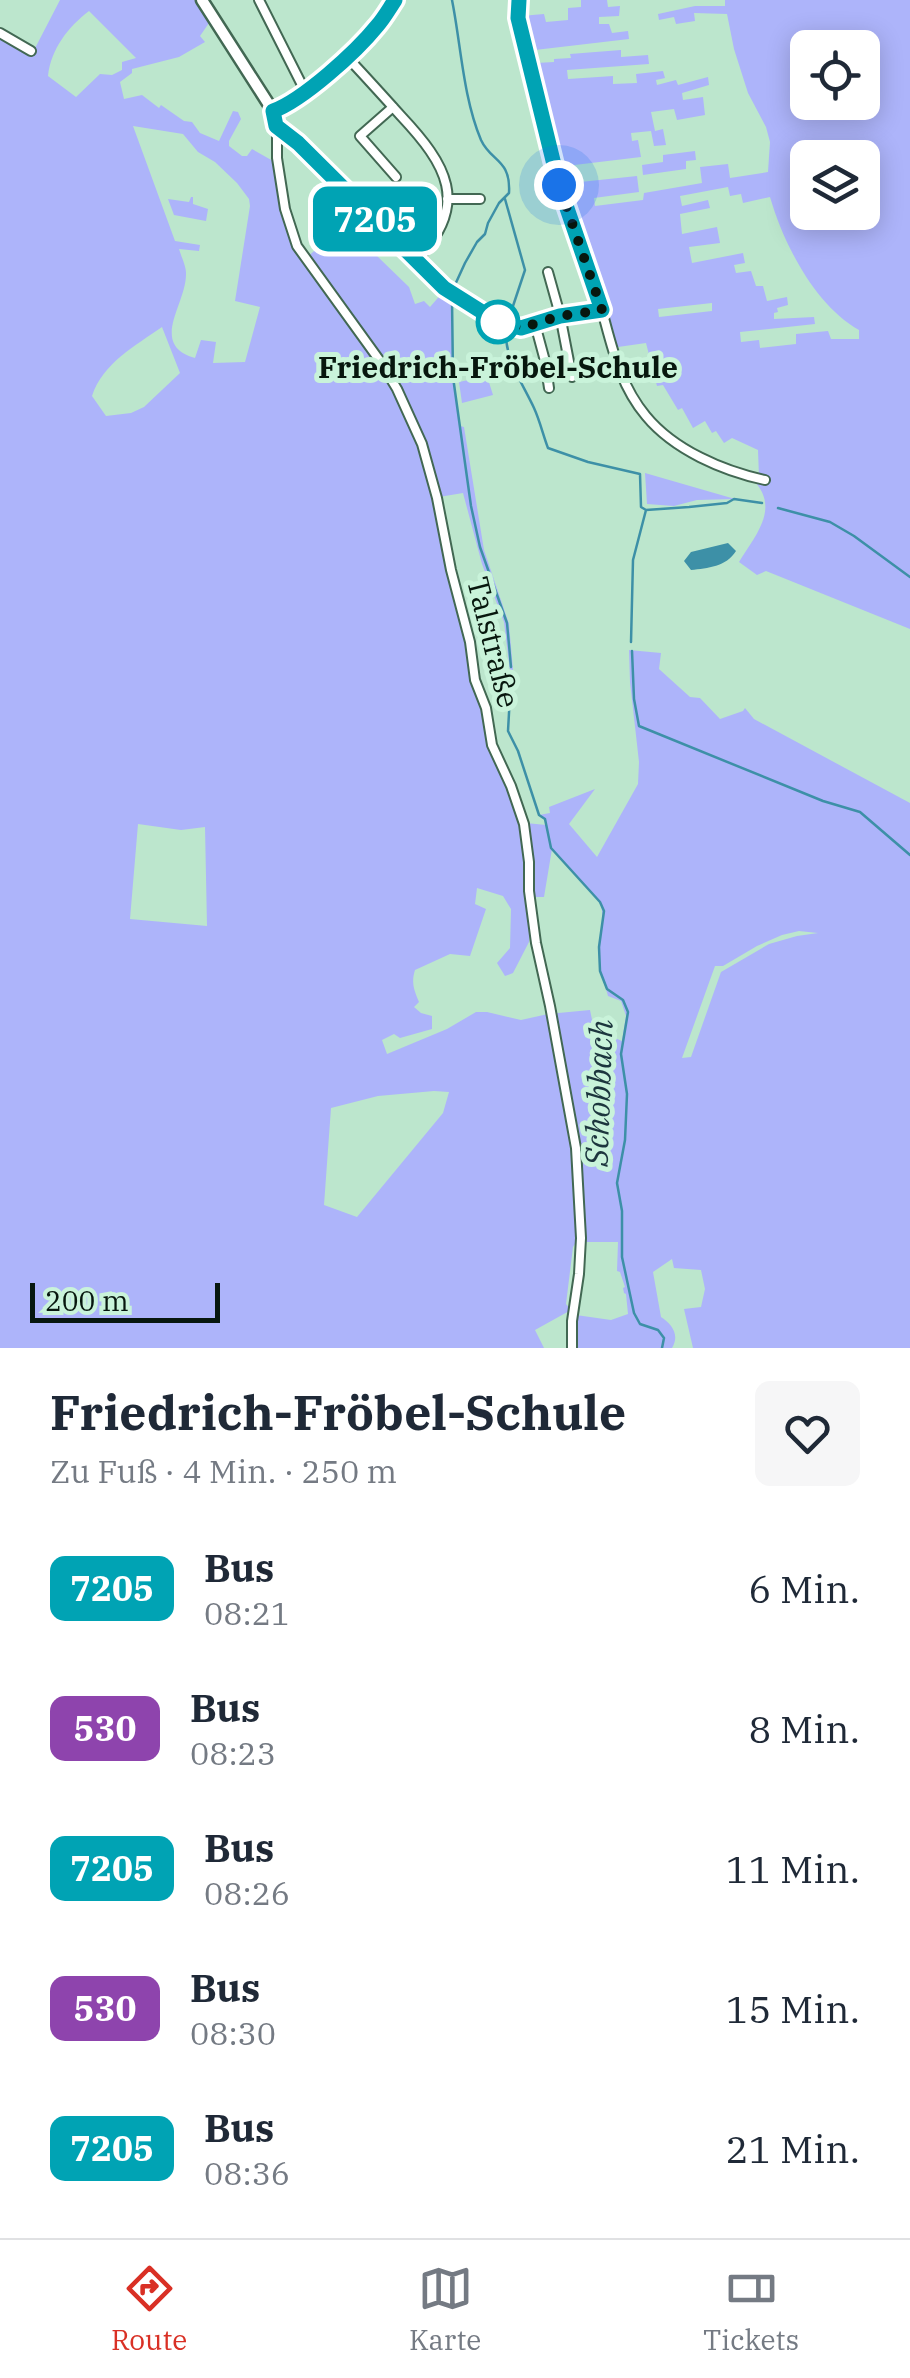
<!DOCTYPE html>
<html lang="de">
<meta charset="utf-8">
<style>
:root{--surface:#fff;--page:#f6f6f7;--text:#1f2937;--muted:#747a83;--line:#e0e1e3;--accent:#d93025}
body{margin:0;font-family:"IBM Plex Serif",serif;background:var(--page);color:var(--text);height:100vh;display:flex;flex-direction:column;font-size:38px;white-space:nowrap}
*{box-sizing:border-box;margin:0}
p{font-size:32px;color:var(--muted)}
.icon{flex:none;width:55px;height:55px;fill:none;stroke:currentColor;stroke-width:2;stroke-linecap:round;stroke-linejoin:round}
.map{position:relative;height:1348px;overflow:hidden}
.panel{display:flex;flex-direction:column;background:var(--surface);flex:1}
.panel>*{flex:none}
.badge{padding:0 20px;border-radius:15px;font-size:35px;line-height:65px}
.controls{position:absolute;left:790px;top:30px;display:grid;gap:20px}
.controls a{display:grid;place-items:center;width:90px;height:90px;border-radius:15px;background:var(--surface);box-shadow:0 5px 25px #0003;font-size:50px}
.scale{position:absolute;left:30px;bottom:25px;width:190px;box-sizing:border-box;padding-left:10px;border:5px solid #07170e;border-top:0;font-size:28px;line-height:35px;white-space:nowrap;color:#07170e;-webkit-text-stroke:8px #c9f3da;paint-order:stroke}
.you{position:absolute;width:50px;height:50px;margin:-25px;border:8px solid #fff;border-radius:50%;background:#1a73e8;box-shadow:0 0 0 15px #1a73e833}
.map>.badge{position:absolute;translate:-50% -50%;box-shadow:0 0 0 5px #fff}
.round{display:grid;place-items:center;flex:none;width:105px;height:105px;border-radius:15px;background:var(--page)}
.summary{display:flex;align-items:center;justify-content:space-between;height:170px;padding:0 50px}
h1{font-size:48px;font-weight:700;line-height:75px}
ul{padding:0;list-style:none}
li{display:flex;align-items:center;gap:30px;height:140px;padding:0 50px}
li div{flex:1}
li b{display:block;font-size:38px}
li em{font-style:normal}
li .badge{min-width:110px;font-weight:700;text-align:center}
.tab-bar{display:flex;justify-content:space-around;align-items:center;height:140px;border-top:2px solid var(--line);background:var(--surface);font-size:28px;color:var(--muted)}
.tab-bar a{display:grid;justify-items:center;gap:5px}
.tab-bar .active{color:var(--accent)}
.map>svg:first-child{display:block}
.green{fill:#adb4fa;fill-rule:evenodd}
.water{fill:#3d90a7}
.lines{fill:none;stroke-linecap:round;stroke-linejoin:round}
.stream{stroke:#3d90a7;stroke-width:2.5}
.street-casing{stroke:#426853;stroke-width:12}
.secondary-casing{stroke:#426853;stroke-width:15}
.street{stroke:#fff;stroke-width:8}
.secondary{stroke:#fff;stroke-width:10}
.line-casing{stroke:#fff;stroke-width:22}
.line{stroke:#00a3b4;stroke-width:15}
.walk{stroke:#07170e;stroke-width:10;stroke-dasharray:0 18}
.stop-dot{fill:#fff;stroke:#00a3b4;stroke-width:5}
.labels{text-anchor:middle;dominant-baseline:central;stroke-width:10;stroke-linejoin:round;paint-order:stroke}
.stop-label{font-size:30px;font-weight:bold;fill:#07170e;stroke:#c9f3da}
.street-label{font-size:30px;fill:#07170e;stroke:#c9f3da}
.water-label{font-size:32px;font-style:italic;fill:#1c353d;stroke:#c9f3da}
</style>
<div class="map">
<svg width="910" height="1348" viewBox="0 0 910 1348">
<rect width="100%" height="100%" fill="#bce6cd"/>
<path class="green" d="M60,0H196L206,14L209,23L200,36L205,42L179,57L132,69V73L120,82L124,99L142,95L159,108L161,105L184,121L192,122L200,133L219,141L233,111L238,112L241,119L229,141V146L242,156H247L252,149L273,161C281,203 278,222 303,261L344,224L409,287L415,304L424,301L430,307L443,292L452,299L453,377L460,426L464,427L484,550L509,624L513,670L510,671L504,622L482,564L463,493L439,497L490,746L494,759L526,823L546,825L545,819L539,815L550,813L549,807L595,789L569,824L597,857L638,784L639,762L630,682L629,650L661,653L659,669L690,697L700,698L720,719L743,711L745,708L754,719L910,803V1348H693L684,1309L701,1307L705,1289L701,1270L674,1268L672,1259L653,1272L661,1317C672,1324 680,1335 672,1348H574L576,1315L611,1320L628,1314L626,1294L624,1293L623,1288L625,1287L620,1272L617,1271L618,1242H585V1239L579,1238L573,1247L566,1304L571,1310L535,1330L544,1348H0V37L31,56ZM89,11L136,58L122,62V70L112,75L100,74L76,97L48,76C51,49 68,27 89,11ZM133,126L183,134L198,152L215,162L237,183L249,199L250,206L235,301L260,307L245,362L213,363L216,342L201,340L195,358C148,344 187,304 186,273C186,266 181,256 179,249L199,251L200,245L175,241ZM162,327L180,373L144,407L131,413L106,416L92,396C103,363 135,346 162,327ZM138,824L181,830L205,827L207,926L130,919ZM552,849L600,902C606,919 599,936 599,954C598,969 604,981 608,996L621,1001L626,1016L622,1041L594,1029L590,1010L548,1014L521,1020L487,1012H476L447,1029L387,1054L382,1040L394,1034L400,1038L432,1029V1016L421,1013L414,1007L419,1002C414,990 411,983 415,970L450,954L470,956L486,909L475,904L477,888L503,896L511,909L510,948L497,963L505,976L513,973L529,942L530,925L538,924L535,897H544ZM799,931L818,933L797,936L769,944L721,972L691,1057L682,1058L715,966H723L757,946L782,935ZM434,1091L449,1092L443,1113L357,1217L324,1205L331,1108L378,1096Z
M581,0H607L608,7L620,6L619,16L599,17V24H609L612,33L628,31L629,39L535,50L536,63L554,62V59L571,58L570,54L621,50V57L648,55L649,64L567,70L568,79L613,76V84L637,83L636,74L663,71L665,78L656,80L657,85L676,80L678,85L708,77L709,85L682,93L683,100L703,97L705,115L677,120L674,109L651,112L655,131L663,129L666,145L654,146L651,131L631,133L632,141L638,140L641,157L566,166L571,183L637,176L639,192L594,198L595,206L643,200L644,193L702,183L700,167L728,164L730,178L768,172L770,142L766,127L748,93L734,49L727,14L694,13L695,21L676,24L674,17L659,20L658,14L695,6H725V0H910V629L766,571L757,575L739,562C758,532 782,505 749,476L759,477L758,450L732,438L724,443L716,431L712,433L705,421L693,428L682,408L678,410L663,385L657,386L646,343L611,348L550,143L521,16L544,14L546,22L568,20V8L581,7ZM808,48H862V102H808ZM808,158H862V212H808ZM728,187L730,196L741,194L743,203L770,197C784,245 815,305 859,330V339H831L828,331L796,334V344L760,348L759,340L741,342L740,332L815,324L814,317L774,319V313L778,312L777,308L788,305L787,297L767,301L763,286H756L751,271L736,273L734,265L745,263L743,253L692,263L689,247L720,243L717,227L682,234L680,214L710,208L708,200L682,206L680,196ZM712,303V311L659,317L658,309Z
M695,151L696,160L686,161V169L643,175L642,165L663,162V155Z
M191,197H193V204L208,209L206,221L174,215L168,199L189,202Z
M487,376L493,395L462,403L459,382Z
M645,473L735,499L697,500L674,506L647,504Z"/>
<path class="water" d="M728,543L736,551C726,567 708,568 691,570L684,561L691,552Z"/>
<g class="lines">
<path class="stream" d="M452,0C461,45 463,97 481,140C491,162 511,159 509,193L499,203L488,223L485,234L477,242L465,263L454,287L452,299L453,377L471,506L480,547L507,623L511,667
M505,199L525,270L508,321
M506,330C504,358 523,384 534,408C540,421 543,435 548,448L588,462L640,474L641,507L646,510L633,560L631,642
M778,508L830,522L854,536L910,577
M646,510L689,507L727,503L734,499L762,503
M632,651L634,699L639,726L823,801L860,812L910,855
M511,677L508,731L518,751L539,815L545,819L551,848L600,902L604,911L599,947L600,971L607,989L623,1000L628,1012L621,1054L627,1094L625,1140L617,1183L622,1211V1257L634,1313L640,1324L658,1330L664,1338L662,1348"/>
<defs>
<path id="street" d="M259,0L305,91
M519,0L518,18C532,72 542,128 558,182C569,218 585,253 596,290C610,334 615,379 646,416C674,450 723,471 765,480
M0,33L31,51
M347,57C365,76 383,96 401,116C446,164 471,204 417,259
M393,107L360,136L396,177
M273,111L277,126V158L285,209L297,246L380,361L397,389L422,444L437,498L451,570L470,642L475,680L486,708L492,745L511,786L524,824L529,862V891L536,943L550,1006L576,1148L581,1238L579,1274L572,1321V1348
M277,126L298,143L444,288L497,322L521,328L560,315L602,310
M447,199H480
M548,272L560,315L572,377
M535,324L545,361L549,388"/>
<path id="secondary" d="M202,0L273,111C303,100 356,52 377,27C384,18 389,9 395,0"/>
</defs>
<use href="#street" class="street-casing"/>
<use href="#secondary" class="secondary-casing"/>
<use href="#street" class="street"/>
<use href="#secondary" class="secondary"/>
</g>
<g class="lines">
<defs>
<path id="line" d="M395,0C389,9 384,18 377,26C356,52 303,100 273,111L276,126L298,143L444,288L498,322L521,328L560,316L602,310L559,185L518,18L519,0"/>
</defs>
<use href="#line" class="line-casing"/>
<use href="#line" class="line"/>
<path class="walk" d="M498,322L521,328L560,316L602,310L559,185"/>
</g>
<circle class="stop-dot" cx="498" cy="322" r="20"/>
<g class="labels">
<g class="stop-label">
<text x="498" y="366">Friedrich-Fröbel-Schule</text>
</g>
<g class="street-label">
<text transform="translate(494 642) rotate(76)">Talstraße</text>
</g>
<g class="water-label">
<text transform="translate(598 1093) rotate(-88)">Schobbach</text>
</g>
</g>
</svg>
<div class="controls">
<a><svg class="icon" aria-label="locate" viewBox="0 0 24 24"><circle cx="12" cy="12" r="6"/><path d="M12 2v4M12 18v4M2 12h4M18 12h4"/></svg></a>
<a><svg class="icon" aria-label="layers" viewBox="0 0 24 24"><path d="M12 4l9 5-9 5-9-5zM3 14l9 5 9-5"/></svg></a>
</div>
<div class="scale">200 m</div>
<div class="you" style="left:559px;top:185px"></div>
<b class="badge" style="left:375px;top:219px;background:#00a3b4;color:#fff">7205</b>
</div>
<section class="panel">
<div class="summary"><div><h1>Friedrich-Fröbel-Schule</h1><p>Zu Fuß · 4 Min. · 250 m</p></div><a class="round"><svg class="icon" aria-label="heart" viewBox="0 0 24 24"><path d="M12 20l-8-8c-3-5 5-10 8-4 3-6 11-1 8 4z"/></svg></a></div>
<ul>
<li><span class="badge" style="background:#00a3b4;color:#fff">7205</span><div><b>Bus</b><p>08:21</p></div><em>6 Min.</em></li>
<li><span class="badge" style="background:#8e44ad;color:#fff">530</span><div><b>Bus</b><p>08:23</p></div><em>8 Min.</em></li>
<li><span class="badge" style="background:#00a3b4;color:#fff">7205</span><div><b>Bus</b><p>08:26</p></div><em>11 Min.</em></li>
<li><span class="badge" style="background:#8e44ad;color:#fff">530</span><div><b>Bus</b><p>08:30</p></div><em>15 Min.</em></li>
<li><span class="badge" style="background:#00a3b4;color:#fff">7205</span><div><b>Bus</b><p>08:36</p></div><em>21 Min.</em></li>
</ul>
</section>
<nav class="tab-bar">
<a class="active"><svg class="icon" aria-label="directions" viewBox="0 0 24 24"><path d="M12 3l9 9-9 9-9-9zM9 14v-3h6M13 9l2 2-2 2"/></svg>Route</a>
<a><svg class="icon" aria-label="map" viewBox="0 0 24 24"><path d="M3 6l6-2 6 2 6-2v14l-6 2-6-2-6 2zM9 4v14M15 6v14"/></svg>Karte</a>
<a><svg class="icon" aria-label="tickets" viewBox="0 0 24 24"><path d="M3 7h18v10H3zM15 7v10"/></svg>Tickets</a>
</nav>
